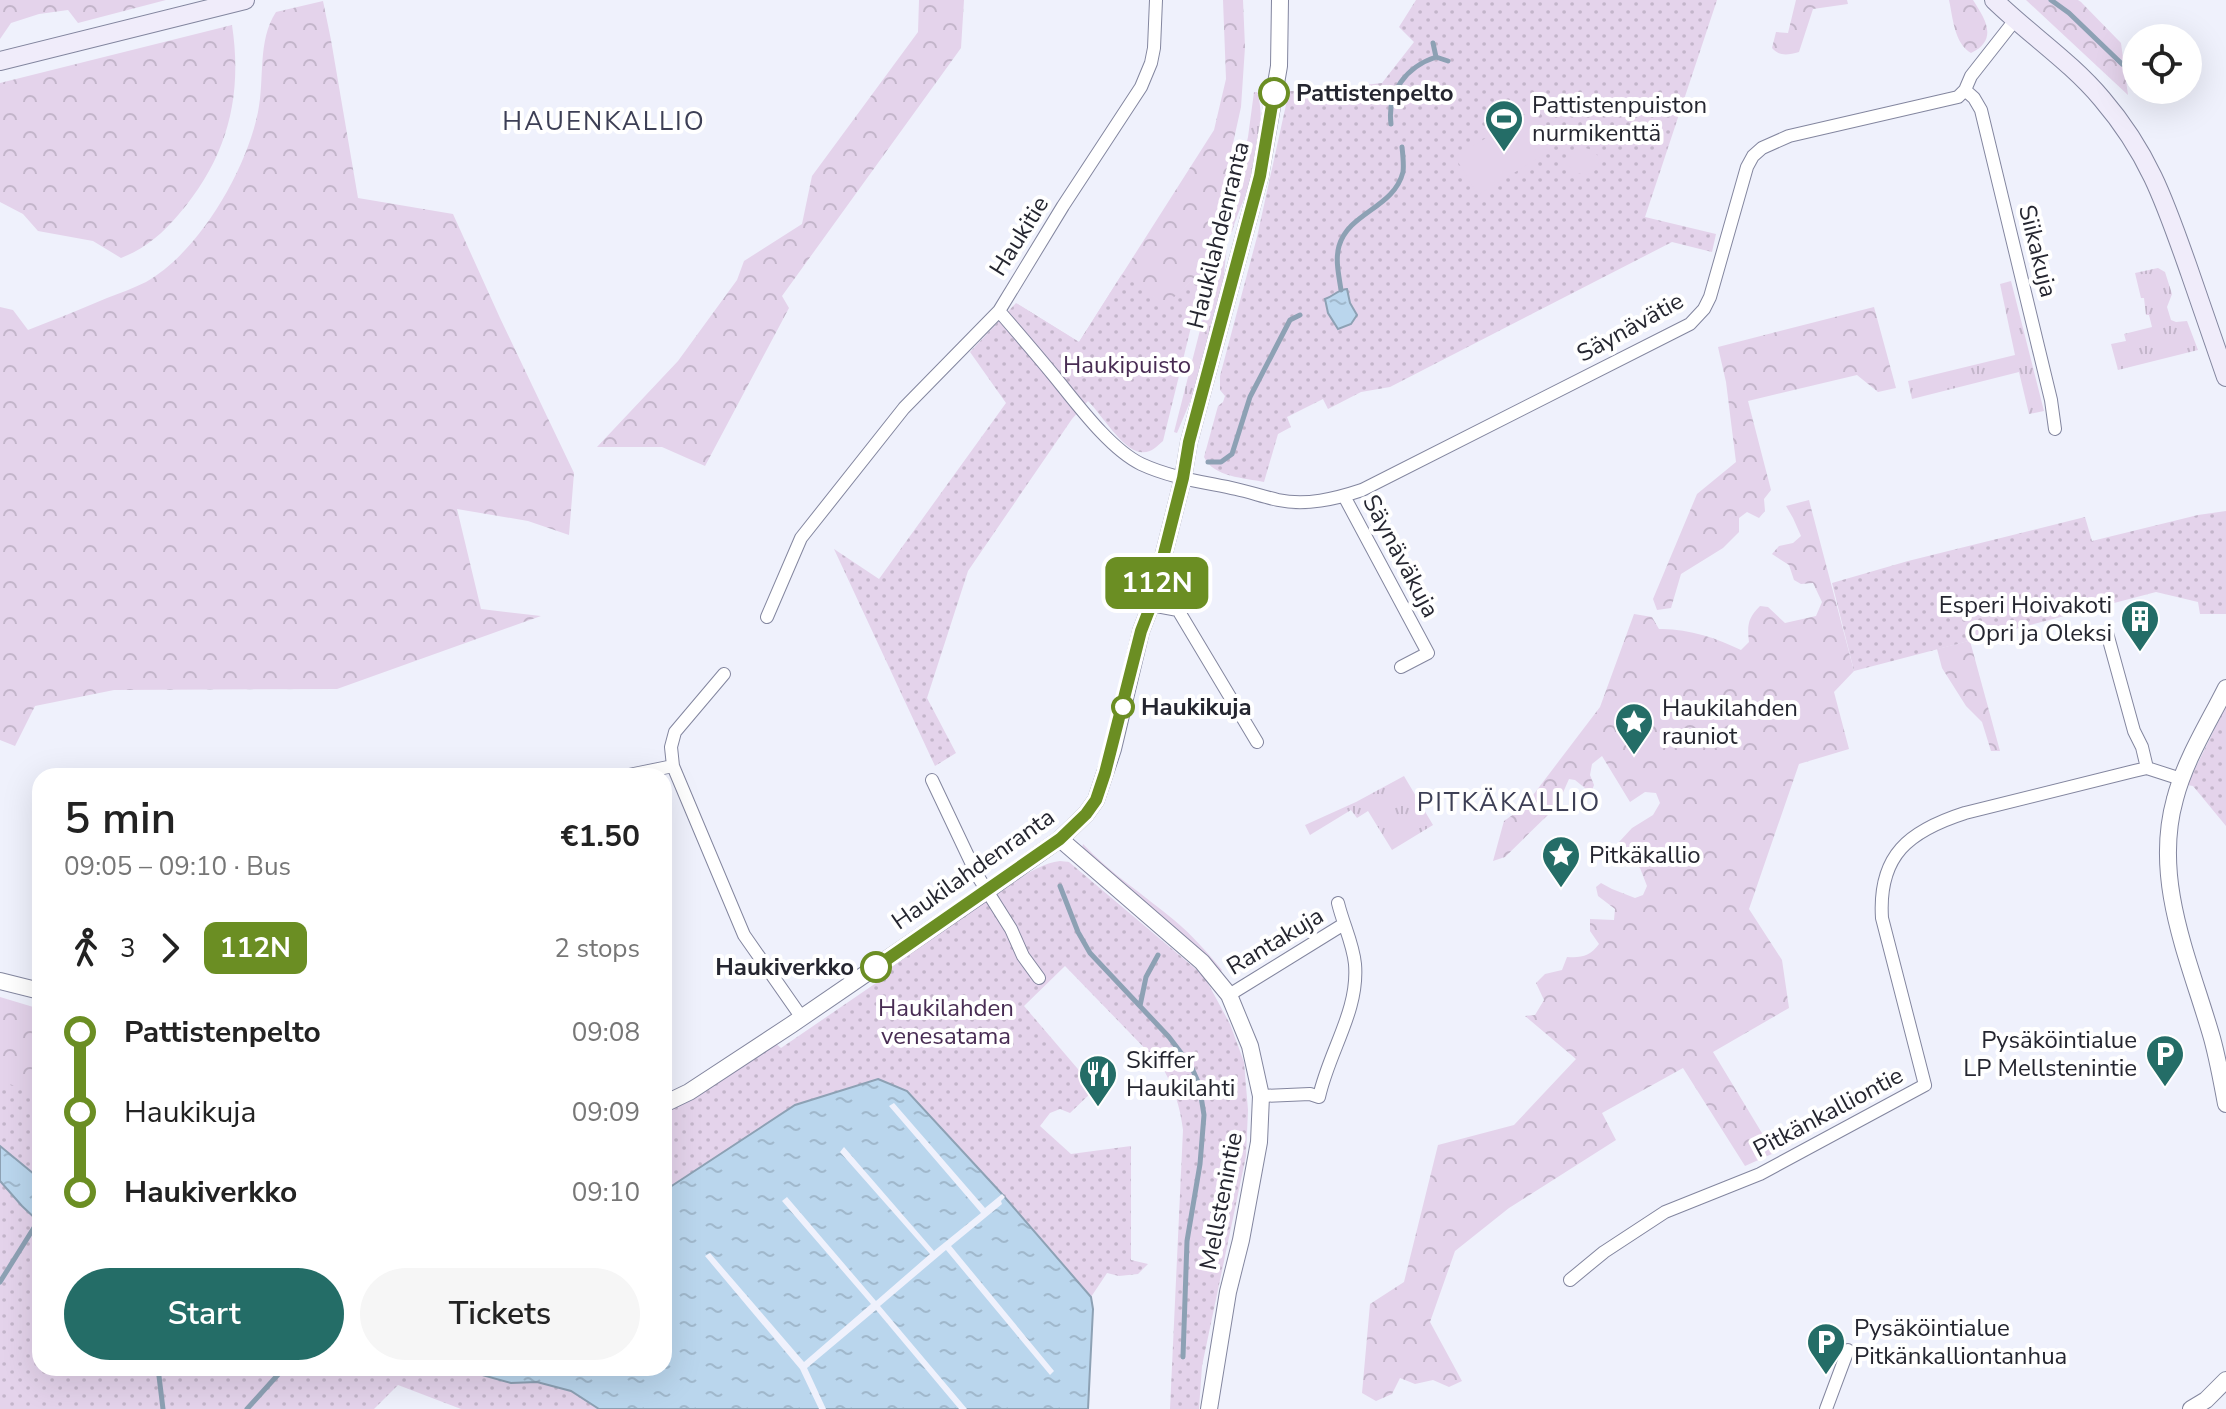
<!DOCTYPE html>
<meta charset="utf-8">
<style>
:root{--surface:#fff;--page:#f6f6f6;--text:#222;--muted:#767676;--accent:#246d67}
body{margin:0;font-family:"Nunito Sans",sans-serif;background:var(--page);color:var(--text);height:100vh;display:flex;flex-direction:column;font-size:30px;white-space:nowrap}
*{box-sizing:border-box;margin:0}
p{font-size:26px;color:var(--muted)}
.icon{flex:none;width:44px;height:44px;fill:none;stroke:currentColor;stroke-width:2;stroke-linecap:round;stroke-linejoin:round}
.map{position:relative;flex:1;overflow:hidden}
.drawer{position:absolute;left:32px;top:768px;width:640px;height:608px;display:flex;flex-direction:column;background:var(--surface);border-radius:24px;box-shadow:0 8px 32px #0002}
.drawer>*{flex:none}
.badge{padding:0 16px;border-radius:12px;font-size:28px;line-height:52px}
.fabs{position:absolute;left:2122px;top:24px;display:grid;gap:16px}
.fabs a{display:grid;place-items:center;width:80px;height:80px;border-radius:50%;background:var(--surface);box-shadow:0 8px 32px #0002;font-size:40px}
.map>.badge{position:absolute;translate:-50% -50%;box-shadow:0 0 0 4px #fff}
.legs{display:flex;align-items:center;gap:12px;height:88px;padding:0 32px;font-size:26px}
.legs p{margin-inline-start:auto}
.headline{display:flex;align-items:center;justify-content:space-between;height:136px;padding:0 32px}
h1{font-size:44px;font-weight:600;line-height:60px}
.cta{display:flex;gap:16px;margin-top:auto;padding:16px 32px}
.cta a{flex:1;height:92px;border-radius:48px;background:var(--accent);color:#fff;font-size:32px;font-weight:600;line-height:92px;text-align:center}
.cta a+a{background:var(--page);color:var(--text)}
ul{padding:0 32px;list-style:none}
li{display:flex;align-items:center;gap:28px;height:80px;font-size:30px}
li i{display:grid;place-items:center;width:12px;height:100%;margin:0 10px;background:currentColor}
li i::after{content:'';width:20px;height:20px;margin:-10px;border:6px solid;border-radius:50%;background:var(--surface)}
li p{margin-inline-start:auto}
li:first-child i{background:linear-gradient(#0000 50%,currentColor 0)}
li:last-child i{background:linear-gradient(currentColor 50%,#0000 0)}
.map>svg:first-child{display:block}
.grass{fill:url(#grass-tufts)}
.forest{fill:url(#forest-crowns)}
.park{fill:url(#park-dots)}
.pitch{fill:#e4d3eb}
.water{fill:url(#water-ripples);stroke:#8da1b4;stroke-width:2}
.pier{fill:#eff1fc}
.lines{fill:none;stroke-linecap:round;stroke-linejoin:round}
.stream{stroke:#8da1b4;stroke-width:5}
.minor-casing{stroke:#83869f;stroke-width:14}
.tertiary-casing{stroke:#83869f;stroke-width:18}
.secondary-casing{stroke:#83869f;stroke-width:20}
.minor{stroke:#fff;stroke-width:12}
.tertiary{stroke:#fff;stroke-width:16}
.secondary{stroke:#f0ecfa;stroke-width:18}
.line-1-casing{stroke:#fff;stroke-width:18}
.line-1{stroke:#6b8e23;stroke-width:12}
.stop-1-dot{fill:#fff;stroke:#6b8e23;stroke-width:4}
.labels{text-anchor:middle;dominant-baseline:central;stroke-width:8;stroke-linejoin:round;paint-order:stroke}
.stop-label{font-size:24px;font-weight:bold;fill:#252630;stroke:#fff;text-anchor:start}
.poi-label{font-size:24px;fill:#252630;stroke:#fff;text-anchor:start}
.street-label{font-size:24px;fill:#252630;stroke:#fff}
.park-label{font-size:24px;fill:#482c53;stroke:#fff}
.neighbourhood-label{font-size:26px;letter-spacing:2px;fill:#3d3f55;stroke:#fff}
</style>
<div class="map">
<svg width="2226" height="1409" viewBox="0 0 2226 1409">
<defs>
<pattern id="grass-tufts" width="24" height="20" patternUnits="userSpaceOnUse" patternTransform="scale(2)"><rect width="24" height="20" fill="#e4d3eb"/><path d="M3 7l-1-3M5 7V3M7 7l1-3M15 17l-1-3M17 17v-4M19 17l1-3" fill="none" stroke="#c3b5ca"/></pattern>
<pattern id="forest-crowns" width="20" height="18" patternUnits="userSpaceOnUse" patternTransform="scale(2)"><rect width="20" height="18" fill="#e4d3eb"/><path d="M2 6a3 3 0 1 1 6 0M12 15a3 3 0 1 1 6 0" fill="none" stroke="#c3b5ca"/></pattern>
<pattern id="park-dots" width="8" height="8" patternUnits="userSpaceOnUse" patternTransform="scale(2)"><rect width="8" height="8" fill="#e4d3eb"/><path d="M2 2h.1M6 6h.1" fill="none" stroke="#c3b5ca" stroke-width="1.8" stroke-linecap="round"/></pattern>
<pattern id="water-ripples" width="26" height="14" patternUnits="userSpaceOnUse" patternTransform="scale(2)"><rect width="26" height="14" fill="#bad6ed"/><path d="M2 4q2-2 4 0t4 0M15 11q2-2 4 0t4 0" fill="none" stroke="#a0b8cc"/></pattern>
</defs>
<rect width="100%" height="100%" fill="#eff1fc"/>
<path class="grass" d="M1254,92H1257C1267,120 1254,169 1245,197C1240,209 1235,220 1232,232L1225,231L1248,137Z
M1226,243L1227,245L1222,294L1200,378L1177,433L1174,432L1222,244Z
M2158,268L2165,272L2172,294L2167,307L2171,320L2176,322L2187,321L2198,350L2118,370L2111,344L2126,341L2124,334L2152,327L2149,315H2146L2144,298H2141L2135,273Z
M2011,281L2044,411L2029,414L2019,372L1912,399L1908,381L2015,355L2000,284Z
M1404,776L1433,825L1392,850L1368,811L1357,818L1351,810L1310,835L1305,825L1356,802Z
M1083,844C1110,873 1144,895 1174,920C1192,935 1207,952 1222,970L1219,973C1181,927 1132,892 1086,855L1082,848Z"/>
<path class="forest" d="M0,0H166L78,23L68,10L39,14L11,23L0,39Z
M919,0H964L961,48L782,296L789,308L705,466L662,447H597L678,361L737,280L744,261L802,224L812,176L918,32Z
M1223,0H1243L1245,47L1241,107L1206,266L1166,306L1151,295L1111,386L1016,303L1079,342L1214,130L1226,79Z
M1796,0H1847L1848,4L1813,9L1799,52C1788,55 1780,57 1772,48L1776,32L1788,33Z
M1949,0H1973C1985,19 1999,39 1971,53C1954,43 1953,18 1949,0Z
M2026,0H2078L2081,2L2121,43L2128,95Z
M323,1L331,40L358,198L453,214L500,318L574,473L569,535L528,521L457,509L481,609L541,616L337,689L114,690L35,706L15,746L0,740V307L13,310L28,330C54,320 81,309 107,298C120,293 134,288 146,282C199,252 246,171 258,112C265,79 257,41 276,12Z
M232,25C243,97 227,158 179,214C162,234 146,248 121,258L93,241L38,231L23,214L0,202V83Z
M1874,307L1896,388L1878,392L1857,375L1748,401L1771,490L1764,499L1765,511L1759,518L1747,512L1739,518V532L1723,548L1681,574L1671,608L1657,610L1653,599L1697,494L1736,462L1726,382L1718,347Z
M1809,500L1854,671L1834,692L1849,749L1799,764L1749,909L1782,960L1789,1008L1713,1052L1774,1153L1745,1166L1683,1068L1602,1113L1616,1140L1509,1208L1455,1251L1430,1322L1462,1381L1449,1387L1433,1380L1415,1384L1400,1378L1392,1394L1376,1401L1362,1393L1370,1304L1404,1282L1438,1145L1514,1125L1576,1059L1525,1016L1535,1015L1544,1000L1536,983L1545,974L1562,970L1567,957C1582,958 1590,956 1599,944L1590,931V919L1614,920L1615,909L1598,896L1596,887L1601,883L1612,889L1635,898L1643,895L1647,886L1640,868L1620,849L1619,842L1632,828L1653,815L1660,803L1656,793L1645,792L1630,802L1602,756L1592,764L1590,775L1594,785L1591,793L1575,780L1569,779L1557,806L1505,857L1493,861L1504,821L1524,807L1600,707L1634,614L1652,617L1659,629C1686,628 1717,638 1741,650L1749,642C1747,625 1748,618 1760,606L1768,607L1785,623L1816,616L1822,602L1813,583L1801,584L1794,580L1789,565L1772,554L1779,546L1793,543L1801,536L1793,518L1786,506Z
M2093,609L1970,641L2000,751H1991L1982,722L1966,706L1942,668L1937,649Z
M0,997L40,1009V1165L0,1146Z"/>
<path class="park" d="M1416,0H1717L1645,217L1716,234L1712,252L1672,242L1390,387L1361,392L1328,409L1323,399L1287,417L1291,427L1278,434L1264,482C1245,478 1213,477 1204,457L1218,406L1223,402L1225,396L1220,390V376L1257,237L1289,91H1310L1382,83L1414,42L1399,27Z
M1206,266L1163,441C1156,447 1150,454 1140,452C1123,450 1101,414 1088,401L1072,419L968,571L927,698L956,753L935,766L834,549L879,579L1006,403L970,352L1016,303L1079,342L1122,274L1166,305Z
M2226,511V614H2200L2198,602L2156,592L1854,671L1832,583L1908,561L2085,517L2092,541L2198,515Z
M2226,706V826L2193,786L2187,785Z
M1060,861L1069,862L1204,976L1230,1024L1244,1062L1248,1110L1246,1156L1202,1366L1199,1409H1170L1183,1130C1180,1106 1174,1087 1161,1065L1065,966L1024,1006L1095,1089L1070,1113L1060,1109L1050,1113L1040,1126L1071,1154L1131,1146V1260L1148,1264L1138,1274L1119,1276L1107,1273L1091,1297L1002,1194L907,1091L795,1105L664,1191V1109L774,1042L781,1048L879,981L875,975C914,949 954,922 994,896C1014,883 1036,864 1060,861Z
M0,1079C13,1087 26,1090 40,1085V1179L0,1146Z
M0,1181L22,1206L40,1223V1368H457L511,1383L537,1382L571,1391L599,1409H461L398,1385L374,1409H0Z"/>
<path class="pitch" d="M1530,111L1553,149L1478,195L1455,157Z
M1581,147L1589,149L1600,157C1600,176 1579,180 1569,166C1569,156 1571,150 1581,147Z"/>
<path class="water" d="M1347,289L1350,303L1357,315L1351,324L1338,329L1328,313L1325,299C1334,296 1337,290 1347,289Z
M878,1079L907,1091L1002,1194L1091,1297L1093,1309L1088,1409H599L571,1391L537,1382L511,1383L457,1368H664V1191L795,1105Z
M0,1146L40,1179V1223L22,1206L0,1181Z"/>
<path class="pier" d="M894,1103L985,1208L1002,1194L1005,1197L1001,1201L1002,1204L951,1246L1054,1371L1050,1375L946,1250L880,1306L967,1409H959L876,1310L807,1368L826,1409H819L800,1369L705,1256L710,1253L804,1362L871,1304L782,1201L787,1197L876,1301L930,1254L840,1152L844,1147L934,1251L981,1213L889,1106Z"/>
<g class="lines">
<path class="stream" d="M2051,0L2069,13L2122,64
M1436,57L1448,61
M1391,124C1387,92 1406,67 1436,57L1433,43
M1341,290C1339,276 1335,260 1339,246C1349,212 1394,208 1403,172C1404,165 1403,156 1402,147
M1208,462H1221L1232,454L1250,397L1290,320L1300,315
M1060,886L1078,932L1090,953L1169,1037L1191,1066L1199,1084L1204,1115L1200,1164L1187,1241L1183,1357
M1140,1006L1146,977L1158,955
M0,1282L40,1218
M158,1368L163,1409
M247,1409L284,1368"/>
<defs>
<path id="minor" d="M1156,0L1154,48L1151,63L1141,87L1063,206L999,311C1018,333 1037,355 1055,377C1077,404 1110,449 1141,464C1171,478 1204,482 1236,489C1250,492 1264,497 1278,500C1306,506 1335,499 1362,490L1690,324L1704,309L1710,297L1747,167L1753,156L1762,148L1789,136L1958,97L1965,90L1971,76L2015,20
M1965,90L1974,98L1981,110L2051,400L2055,429
M1344,496L1428,653L1401,667
M1151,605L1178,610L1257,742
M767,617L801,538L904,408L999,311
M2107,633L2134,731L2142,747L2147,768
M673,766L671,747L675,732L724,674
M624,776L673,766L744,935L802,1018
M932,780L977,875L1011,929L1023,956L1039,978
M1229,995L1344,924
M1261,1096L1310,1094L1319,1097C1329,1051 1359,1011 1355,964C1353,943 1343,924 1338,903
M1570,1280L1604,1252L1665,1212L1760,1174L1925,1085L1882,918C1878,855 1909,831 1965,813L2134,771L2147,768L2181,779
M1826,1409L1848,1350"/>
<path id="tertiary" d="M2226,688C2208,724 2185,760 2175,799C2152,881 2190,961 2212,1038C2218,1060 2222,1082 2226,1104
M1060,839L1202,962L1229,995L1250,1046L1261,1096L1259,1142L1241,1240L1228,1292L1209,1409
M0,981L40,991
M664,1104L689,1092L791,1025L988,890L1060,839L1086,814L1096,800L1113,749L1141,631L1151,605L1183,478L1189,442L1260,176L1279,66L1280,0
M2191,1409L2206,1400L2226,1380"/>
<path id="secondary" d="M1994,0C2029,34 2071,62 2102,99C2150,155 2166,205 2190,273C2202,308 2214,343 2226,377
M0,61L245,0"/>
</defs>
<use href="#minor" class="minor-casing"/>
<use href="#tertiary" class="tertiary-casing"/>
<use href="#secondary" class="secondary-casing"/>
<use href="#minor" class="minor"/>
<use href="#tertiary" class="tertiary"/>
<use href="#secondary" class="secondary"/>
</g>
<g class="lines">
<defs>
<path id="line-1" d="M876,967L1060,839L1086,814L1096,800L1105,773L1141,631L1151,605L1183,478L1189,442L1260,176L1274,93"/>
</defs>
<use href="#line-1" class="line-1-casing"/>
<use href="#line-1" class="line-1"/>
</g>
<defs>
<symbol id="stadium-pin" viewBox="-11 -11 22 30"><path d="M0 17L-7.5 6A9.5 9.5 0 1 1 7.5 6Z" fill="#246d67" stroke="#fff"/><path d="M0-5a6.5 5 0 1 0 0 10a6.5 5 0 1 0 0-10ZM-3.5-1.8h7v3.6h-7Z" fill="#fff"/></symbol>
<symbol id="building-pin" viewBox="-11 -11 22 30"><path d="M0 17L-7.5 6A9.5 9.5 0 1 1 7.5 6Z" fill="#246d67" stroke="#fff"/><path d="M-4-6H4V6H1V3H-1V6H-4ZM-2.5-4.3h1.7v1.8h-1.7ZM.8-4.3h1.7v1.8H.8ZM-2.5-1h1.7V.8h-1.7ZM.8-1h1.7V.8H.8Z" fill="#fff"/></symbol>
<symbol id="sight-pin" viewBox="-11 -11 22 30"><path d="M0 17L-7.5 6A9.5 9.5 0 1 1 7.5 6Z" fill="#246d67" stroke="#fff"/><path d="M0-6L1.8-2.2L6-1.7L2.9 1.2L3.7 5.4L0 3.3L-3.7 5.4L-2.9 1.2L-6-1.7L-1.8-2.2Z" fill="#fff"/></symbol>
<symbol id="parking-pin" viewBox="-11 -11 22 30"><path d="M0 17L-7.5 6A9.5 9.5 0 1 1 7.5 6Z" fill="#246d67" stroke="#fff"/><path d="M-3.5-5.5H1a3.5 3.5 0 0 1 0 7H-1V5.5H-3.5ZM-1-3.4V-.6H.8a1.4 1.4 0 0 0 0-2.8Z" fill="#fff"/></symbol>
<symbol id="restaurant-pin" viewBox="-11 -11 22 30"><path d="M0 17L-7.5 6A9.5 9.5 0 1 1 7.5 6Z" fill="#246d67" stroke="#fff"/><path d="M-5-6h1v4h1v-4h1v4h1v-4h1v5L-1.5 .5V6h-2V.5L-5-1ZM5-6V6H3V1.5H1.5Q1.5-4 5-6Z" fill="#fff"/></symbol>
</defs>
<g fill-rule="evenodd">
<use href="#stadium-pin" x="1482" y="97" width="44" height="60"/>
<use href="#building-pin" x="2118" y="597" width="44" height="60"/>
<use href="#sight-pin" x="1612" y="700" width="44" height="60"/>
<use href="#sight-pin" x="1539" y="833" width="44" height="60"/>
<use href="#parking-pin" x="2143" y="1032" width="44" height="60"/>
<use href="#restaurant-pin" x="1076" y="1052" width="44" height="60"/>
<use href="#parking-pin" x="1804" y="1320" width="44" height="60"/>
</g>
<g class="stop-1-dot">
<circle cx="1274" cy="93" r="14"/>
<circle cx="1123" cy="707" r="10"/>
<circle cx="876" cy="967" r="14"/>
</g>
<g class="labels">
<g class="stop-label">
<text x="1296" y="93">Pattistenpelto</text>
<text x="1141" y="707">Haukikuja</text>
<text x="854" y="967" text-anchor="end">Haukiverkko</text>
</g>
<g class="poi-label">
<text x="1532" y="105">Pattistenpuiston<tspan x="1532" dy="28">nurmikenttä</tspan></text>
<text x="2112" y="605" text-anchor="end">Esperi Hoivakoti<tspan x="2112" dy="28">Opri ja Oleksi</tspan></text>
<text x="1662" y="708">Haukilahden<tspan x="1662" dy="28">rauniot</tspan></text>
<text x="1589" y="855">Pitkäkallio</text>
<text x="2137" y="1040" text-anchor="end">Pysäköintialue<tspan x="2137" dy="28">LP Mellstenintie</tspan></text>
<text x="1126" y="1060">Skiffer<tspan x="1126" dy="28">Haukilahti</tspan></text>
<text x="1854" y="1328">Pysäköintialue<tspan x="1854" dy="28">Pitkänkalliontanhua</tspan></text>
</g>
<g class="street-label">
<text transform="translate(1218 235) rotate(-76)">Haukilahdenranta</text>
<text transform="translate(1019 236) rotate(-58)">Haukitie</text>
<text transform="translate(2038 251) rotate(76)">Siikakuja</text>
<text transform="translate(1630 327) rotate(-29)">Säynävätie</text>
<text transform="translate(1401 556) rotate(62)">Säynäväkuja</text>
<text transform="translate(973 869) rotate(-35)">Haukilahdenranta</text>
<text transform="translate(1275 941) rotate(-31)">Rantakuja</text>
<text transform="translate(1828 1112) rotate(-28)">Pitkänkalliontie</text>
<text transform="translate(1221 1201) rotate(-79)">Mellstenintie</text>
</g>
<g class="park-label">
<text x="1127" y="365">Haukipuisto</text>
<text x="946" y="1008">Haukilahden<tspan x="946" dy="28">venesatama</tspan></text>
</g>
<g class="neighbourhood-label">
<text x="604" y="121">HAUENKALLIO</text>
<text x="1509" y="802">PITKÄKALLIO</text>
</g>
</g>
</svg>
<div class="fabs">
<a><svg class="icon" aria-label="locate" viewBox="0 0 24 24"><circle cx="12" cy="12" r="6"/><path d="M12 2v4M12 18v4M2 12h4M18 12h4"/></svg></a>
</div>
<b class="badge" style="left:1157px;top:583px;background:#6b8e23;color:#fff">112N</b>
<section class="drawer">
<div class="headline"><div><h1>5 min</h1><p>09:05 – 09:10 · Bus</p></div><b>€1.50</b></div>
<div class="legs"><svg class="icon" aria-label="walk" viewBox="0 0 24 24"><circle cx="13" cy="4" r="2"/><path d="M13 8l-2 6 4 7M11 14l-3 7M7 12l3-4h3l4 4"/></svg>3<svg class="icon" aria-label="forward" viewBox="0 0 24 24"><path d="M9 5l7 7-7 7"/></svg><b class="badge" style="background:#6b8e23;color:#fff">112N</b><p>2 stops</p></div>
<ul>
<li><i style="color:#6b8e23"></i><b>Pattistenpelto</b><p>09:08</p></li>
<li><i style="color:#6b8e23"></i><span>Haukikuja</span><p>09:09</p></li>
<li><i style="color:#6b8e23"></i><b>Haukiverkko</b><p>09:10</p></li>
</ul>
<div class="cta"><a>Start</a><a>Tickets</a></div>
</section>
</div>
